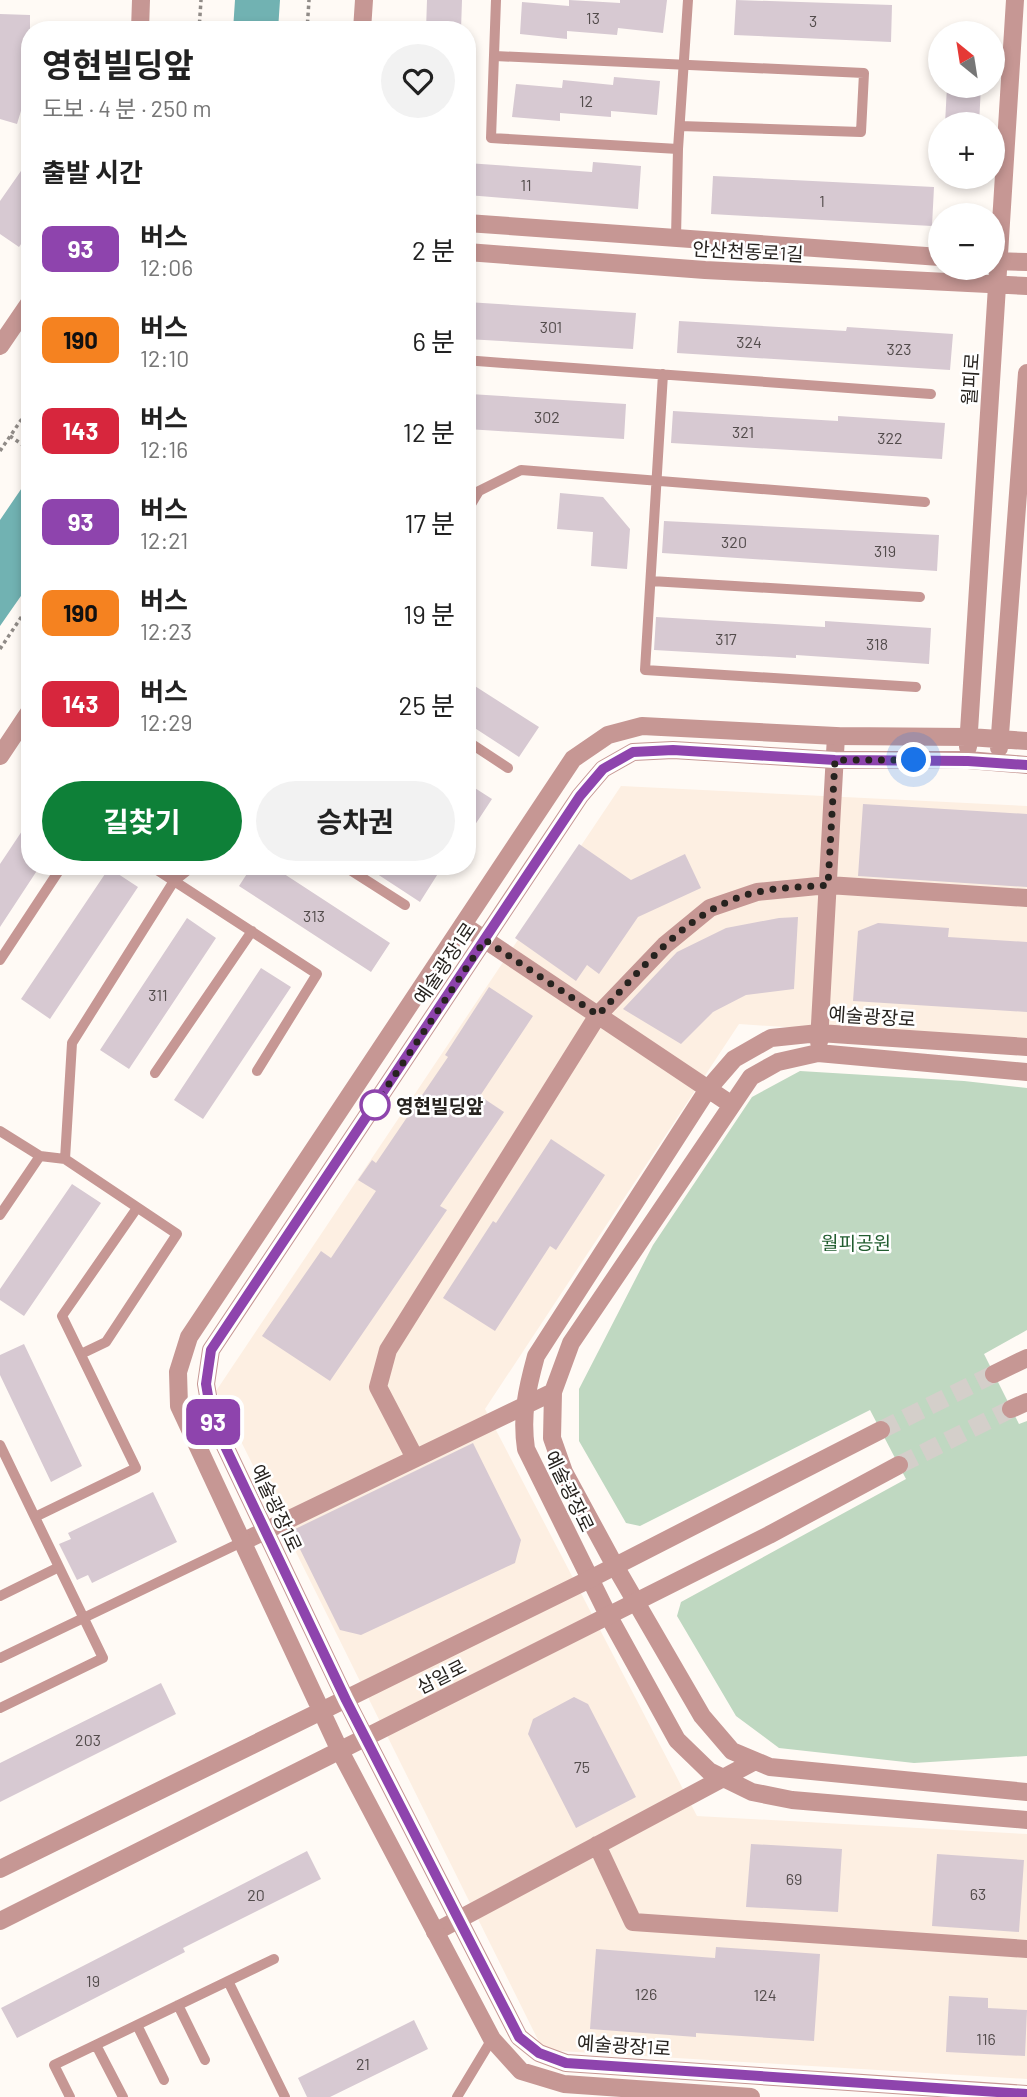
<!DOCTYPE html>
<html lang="ko">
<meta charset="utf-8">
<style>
:root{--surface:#fff;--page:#f2f2f2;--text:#222;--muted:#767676;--accent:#0e8038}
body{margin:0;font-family:Barlow,"Noto Sans KR",sans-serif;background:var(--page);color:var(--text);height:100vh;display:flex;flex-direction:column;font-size:26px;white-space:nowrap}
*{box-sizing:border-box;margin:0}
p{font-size:23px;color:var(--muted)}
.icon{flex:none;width:38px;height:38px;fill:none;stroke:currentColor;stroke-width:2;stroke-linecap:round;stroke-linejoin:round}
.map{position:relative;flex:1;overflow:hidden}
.side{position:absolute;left:21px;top:21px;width:455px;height:854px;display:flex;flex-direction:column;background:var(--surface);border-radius:28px;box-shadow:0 4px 10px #0003}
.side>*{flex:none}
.badge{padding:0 14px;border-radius:10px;font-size:24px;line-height:46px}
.needle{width:46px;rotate:330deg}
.tools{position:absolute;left:928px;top:21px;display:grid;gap:14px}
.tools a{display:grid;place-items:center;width:77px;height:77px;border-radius:50%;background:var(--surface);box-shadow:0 4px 10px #0003;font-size:35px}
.you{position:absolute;width:35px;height:35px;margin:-18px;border:5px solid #fff;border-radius:50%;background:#1a73e8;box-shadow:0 0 0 10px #1a73e833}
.map>.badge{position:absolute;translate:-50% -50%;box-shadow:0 0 0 4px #fff}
h2{padding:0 21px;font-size:26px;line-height:63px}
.round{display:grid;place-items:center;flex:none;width:74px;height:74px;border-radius:37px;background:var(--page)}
.overview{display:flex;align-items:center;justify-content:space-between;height:119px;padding:0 21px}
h1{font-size:33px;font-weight:700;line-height:52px}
.primary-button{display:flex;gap:14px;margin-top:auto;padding:14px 21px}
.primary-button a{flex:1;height:80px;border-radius:42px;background:var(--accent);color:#fff;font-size:28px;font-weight:700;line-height:80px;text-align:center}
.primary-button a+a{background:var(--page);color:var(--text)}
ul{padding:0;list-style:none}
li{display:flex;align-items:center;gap:21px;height:91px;padding:0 21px}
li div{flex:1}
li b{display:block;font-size:26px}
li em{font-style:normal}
li .badge{min-width:77px;font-weight:700;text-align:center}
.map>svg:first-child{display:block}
.built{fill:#fdefe2}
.green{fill:#bfd8c1}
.water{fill:#71b2b2}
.building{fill:#d7c9d2}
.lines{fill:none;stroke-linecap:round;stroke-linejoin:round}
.tertiary-tunnel{stroke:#d4cfca;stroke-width:18;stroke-dasharray:18 9;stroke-linecap:butt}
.path{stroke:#908b87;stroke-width:3.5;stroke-dasharray:3.5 3.5;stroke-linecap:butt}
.service{stroke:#c69794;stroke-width:10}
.minor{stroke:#c69794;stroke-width:18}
.tertiary{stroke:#c69794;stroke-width:18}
.line-casing{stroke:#fff;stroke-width:16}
.line{stroke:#8e44ad;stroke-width:10}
.walk{stroke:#27231f;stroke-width:7;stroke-dasharray:0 12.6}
.stop-dot{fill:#fff;stroke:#8e44ad;stroke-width:3.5}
.labels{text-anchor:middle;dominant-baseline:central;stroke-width:5;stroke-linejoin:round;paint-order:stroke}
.number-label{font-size:16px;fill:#534c4c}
.street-label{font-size:19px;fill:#27231f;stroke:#fff}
.stop-label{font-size:19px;font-weight:bold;fill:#27231f;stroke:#fff;text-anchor:start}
.park-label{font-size:19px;fill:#225d30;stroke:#fff}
</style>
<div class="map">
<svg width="1027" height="2097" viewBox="0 0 1027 2097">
<rect width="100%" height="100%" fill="#fffaf5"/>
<path class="built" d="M621,786L1027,806V1043L739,1024L485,1409L697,1816L1027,1834V2079L543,2050L216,1391Z"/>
<path class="green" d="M800,1071L964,1081L1027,1088V1330L984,1354L1019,1424L1027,1421V1756L914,1763L779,1748L736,1716L677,1616L681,1602L906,1479L870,1410L640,1526L626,1523L579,1441V1389L653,1245L752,1097Z"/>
<path class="water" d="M235,0H280L278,30H233Z
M30,476V583L0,626V520Z"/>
<path class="building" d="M427,0H462L461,30H426Z
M569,0L620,3V0H667L663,33L618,28L617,35L567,31V39L520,34L522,2L569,6Z
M736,0L892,5L891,42L734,35Z
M0,14L30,15V81L17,124L0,119Z
M614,77L660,81L657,115L611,111V117L560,113V121L512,117L516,84L562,88L563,80L613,85Z
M947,86H981L979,124H945Z
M30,158V231L19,247L0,234V201Z
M593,162L641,166L638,209L467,195V163L592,172Z
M713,176L934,187L932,226L711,214Z
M467,302L636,313L633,349L467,339Z
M679,321L846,331L847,327L953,334L950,370L677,353Z
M470,394L626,404L624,439L467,429Z
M673,411L838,421V416L945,423L942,459L671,443Z
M560,493L603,497L630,529L627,569L591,566L593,532L557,529Z
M664,521L939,535L937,571L662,553Z
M656,617L825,627V621L931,628L929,664L796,655V658L654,650Z
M467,681L539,727L519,757L467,723Z
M467,783L492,799L467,837Z
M863,804L1027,814V887L858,876Z
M30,819V866H40L0,927V864Z
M579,844L631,880L685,854L701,888L638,917L599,974L587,965L576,981L515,938Z
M252,866H272L390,943L371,972L239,886Z
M365,866H430L439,872L420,902Z
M109,868L138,887L50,1019L21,999Z
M798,917L794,989L746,995L713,1012L681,1044L623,1009L677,952L726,928L779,918Z
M187,918L216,938L129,1069L100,1050Z
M878,923L949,928L948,937L1027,942V1012L853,1001L858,931Z
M261,968L291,987L203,1119L174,1100Z
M489,987L533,1016L480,1096L504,1112L440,1206L447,1210L330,1381L262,1336L321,1251L331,1258L376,1191L358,1180L372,1160L376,1163L448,1057L445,1055Z
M551,1139L605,1175L556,1250L550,1246L495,1331L443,1298L493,1221L496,1223Z
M72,1184L101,1203L24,1316L0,1300V1289Z
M24,1344L82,1466L51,1482L0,1375V1355Z
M473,1443L521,1540L515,1563L361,1635L340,1630L291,1531Z
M153,1492L177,1542L92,1583L88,1575L77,1580L59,1544L71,1539L68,1533Z
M161,1683L176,1714L0,1802V1763Z
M574,1697L588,1704L636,1797L576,1828L528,1734L533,1719Z
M751,1844L842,1849L838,1912L746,1907Z
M307,1851L321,1879L183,1948L185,1952L17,2038L1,2008Z
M937,1854L1024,1860L1019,1932L932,1926Z
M716,1947L820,1954L814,2041L696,2033V2037L590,2029L596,1949L715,1958Z
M949,1996L988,1998V2008L1027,2010L1025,2056L946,2052Z
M414,2020L428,2049L330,2097H307L298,2078Z"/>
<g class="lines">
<path class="tertiary-tunnel" d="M881,1430L994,1374
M899,1465L1011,1409"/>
<path class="path" d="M199,30L201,0
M307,30L309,0
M10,436L30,450
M0,451L30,407
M0,649L30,604"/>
<path class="service" d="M496,0L491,138L678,149
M495,56L864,73L861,132L680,126
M676,237L678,149L688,0
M477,361L931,394
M663,374L645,670L916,687
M467,511L479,491L521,470L925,502
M651,581L920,597
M467,741L508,768
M151,866L317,974L257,1071
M344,866L405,905
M0,960L62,866
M155,1073L252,931
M0,1131L40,1156L65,1159L177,1234L106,1342L81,1354
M65,1159L72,1043L174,881L193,866
M0,1215L40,1156
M0,1445L103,1658L0,1708
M35,1517L136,1468L62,1316L137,1208
M0,1596L59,1567
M0,1658L242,1542
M228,1981L285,2097
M178,2005L205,2060
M137,2025L164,2080
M96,2045L123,2097
M70,2097L54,2065L274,1959
M457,2097L492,2039"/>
<path class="minor" d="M463,925L732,1105
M819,1042L836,736
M1027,1047L819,1033L771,1038L734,1059L708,1089L536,1356C527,1389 521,1415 526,1449L608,1615L677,1740L709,1771L752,1792L792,1800L1027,1820
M1027,1072L818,1053L778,1062L751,1077L571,1343L553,1392L552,1438L564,1472L615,1566L702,1716L732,1751L770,1767L1027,1792
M415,1458L378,1387L388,1350L598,1015L665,945L710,908L757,892L828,885L1027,898
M242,1542L553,1392
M597,1845L633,1922L1027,1949
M435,1932L755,1761"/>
<path class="tertiary" d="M140,30L141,0
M362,30L364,0
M467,223L940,257
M467,252L705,270L1027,286
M992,261L1027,262
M0,346L30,302
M968,747L1015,0
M999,748L1027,373
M0,756L30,711
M1027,765L968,760H835L673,750L633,752L603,769L580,796L211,1350L206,1384L212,1419L346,1700L519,2037L539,2053L566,2063L1027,2094
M994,1374L1027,1358
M1011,1409L1027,1402
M0,1869L590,1579L881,1430
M0,1921L769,1535L899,1465
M751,2097L564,2084L521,2071L492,2039L340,1751L179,1406L178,1372L189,1337L573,759L608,735L642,726L836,736L969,737L1027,741"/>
</g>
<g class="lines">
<defs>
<path id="line" d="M1027,765L968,761L835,760L673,750L633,752L603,769L580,796L211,1350L206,1384L212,1419L346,1700L519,2037L539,2053L566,2063L1027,2094"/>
</defs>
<use href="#line" class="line-casing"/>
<use href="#line" class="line"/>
<path class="walk" d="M375,1105L485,940L598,1015C644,967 690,906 758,892C780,887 805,887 828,885L835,760H914"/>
</g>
<circle class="stop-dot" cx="375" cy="1105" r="14"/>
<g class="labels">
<g class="number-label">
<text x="593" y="17">13</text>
<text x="813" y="20">3</text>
<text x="586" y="100">12</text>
<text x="526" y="184">11</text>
<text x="822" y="200">1</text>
<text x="551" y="326">301</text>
<text x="749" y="341">324</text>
<text x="899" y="348">323</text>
<text x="547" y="416">302</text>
<text x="743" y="431">321</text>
<text x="890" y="437">322</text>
<text x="734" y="541">320</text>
<text x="885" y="550">319</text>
<text x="726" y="638">317</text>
<text x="877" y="643">318</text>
<text x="314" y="915">313</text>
<text x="158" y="994">311</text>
<text x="88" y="1739">203</text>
<text x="582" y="1766">75</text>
<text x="794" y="1878">69</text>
<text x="978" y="1893">63</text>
<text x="256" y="1894">20</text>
<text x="93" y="1980">19</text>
<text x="646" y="1993">126</text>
<text x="765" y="1994">124</text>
<text x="986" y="2038">116</text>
<text x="363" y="2063">21</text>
</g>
<g class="street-label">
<text transform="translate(748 251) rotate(3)">안산천동로1길</text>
<text transform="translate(970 379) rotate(-86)">월피로</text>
<text transform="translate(444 963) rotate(-56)">예술광장1로</text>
<text transform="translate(872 1016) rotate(4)">예술광장로</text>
<text transform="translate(570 1491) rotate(64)">예술광장로</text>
<text transform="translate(277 1508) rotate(65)">예술광장1로</text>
<text transform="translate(441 1676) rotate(-27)">삼일로</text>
<text transform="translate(624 2045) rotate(4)">예술광장1로</text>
</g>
<g class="stop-label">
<text x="396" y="1105">영현빌딩앞</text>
</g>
<g class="park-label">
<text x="856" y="1242">월피공원</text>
</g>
</g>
</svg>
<div class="tools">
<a><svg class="needle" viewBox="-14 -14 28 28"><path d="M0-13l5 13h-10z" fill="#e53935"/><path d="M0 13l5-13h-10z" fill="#767676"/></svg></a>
<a>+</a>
<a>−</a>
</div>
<div class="you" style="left:914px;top:760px"></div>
<b class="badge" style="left:213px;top:1422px;background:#8e44ad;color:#fff">93</b>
<section class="side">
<div class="overview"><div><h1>영현빌딩앞</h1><p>도보 · 4 분 · 250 m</p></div><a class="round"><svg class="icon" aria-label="heart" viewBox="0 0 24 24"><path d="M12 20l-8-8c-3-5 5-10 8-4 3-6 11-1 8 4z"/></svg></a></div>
<h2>출발 시간</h2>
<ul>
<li><span class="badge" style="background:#8e44ad;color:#fff">93</span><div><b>버스</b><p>12:06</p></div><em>2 분</em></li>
<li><span class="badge" style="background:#f58220;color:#111">190</span><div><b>버스</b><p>12:10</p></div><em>6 분</em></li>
<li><span class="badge" style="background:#d7263d;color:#fff">143</span><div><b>버스</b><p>12:16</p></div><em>12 분</em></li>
<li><span class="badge" style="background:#8e44ad;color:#fff">93</span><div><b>버스</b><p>12:21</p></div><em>17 분</em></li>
<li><span class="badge" style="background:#f58220;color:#111">190</span><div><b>버스</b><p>12:23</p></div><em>19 분</em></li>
<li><span class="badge" style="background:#d7263d;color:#fff">143</span><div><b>버스</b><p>12:29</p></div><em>25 분</em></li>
</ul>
<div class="primary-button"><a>길찾기</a><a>승차권</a></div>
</section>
</div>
